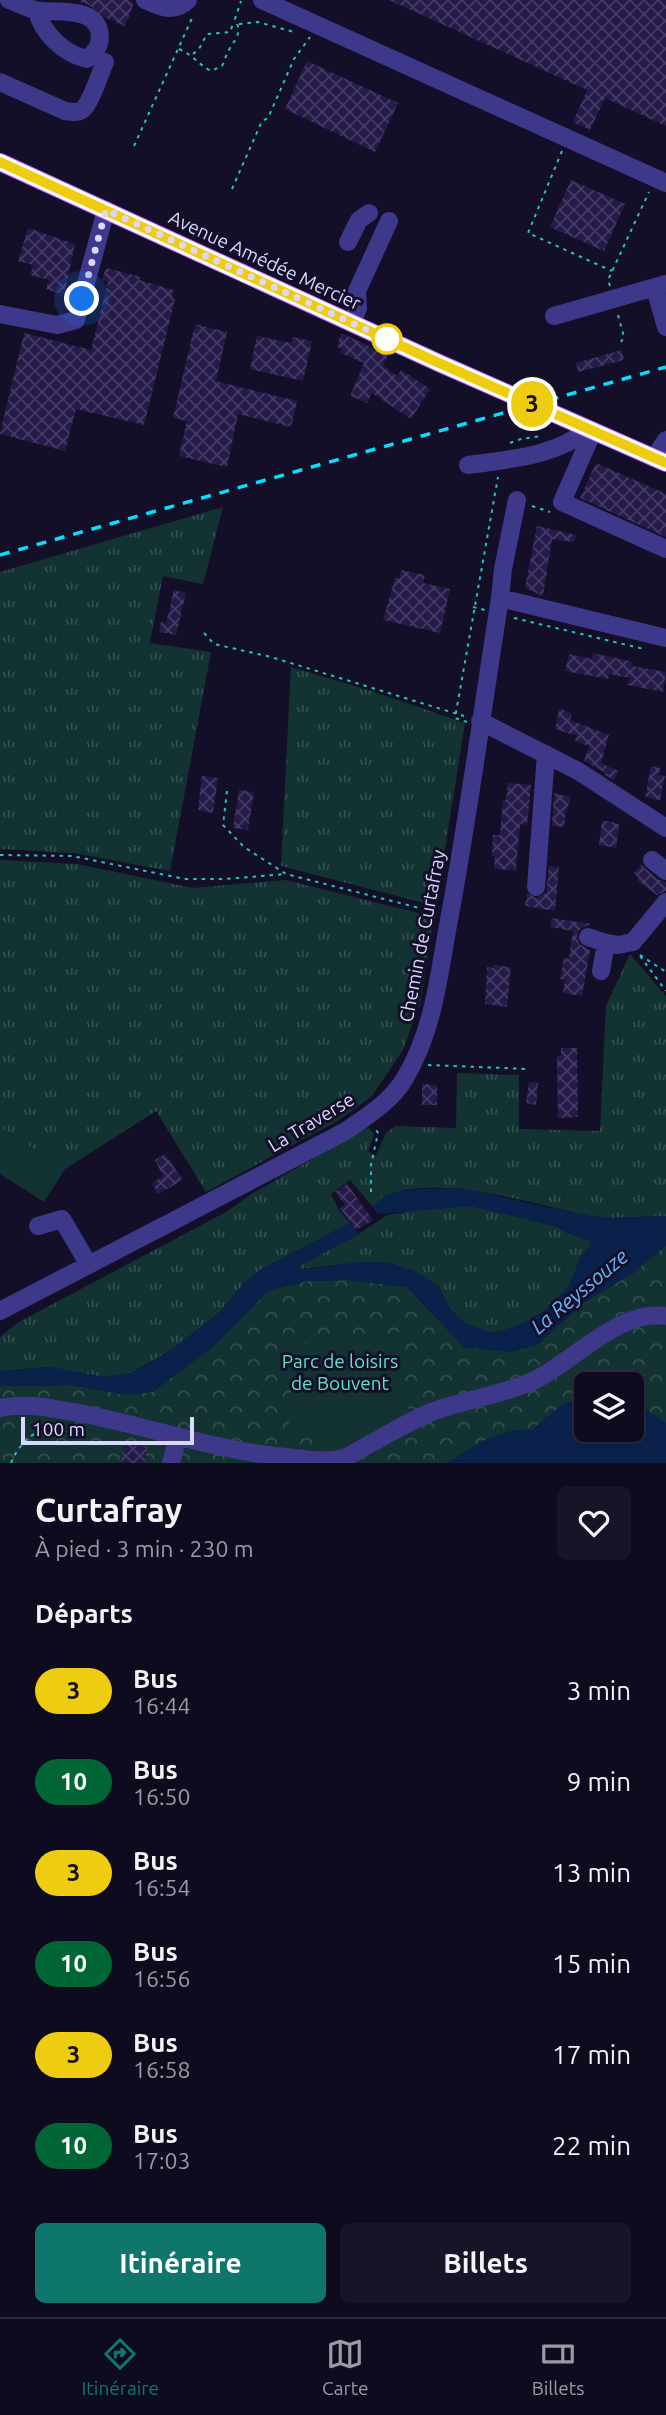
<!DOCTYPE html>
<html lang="fr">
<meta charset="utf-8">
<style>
:root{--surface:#0f0b1f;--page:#181428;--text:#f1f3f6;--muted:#9b9ba4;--line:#2f2b3d;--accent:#0f766e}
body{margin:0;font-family:Ubuntu,sans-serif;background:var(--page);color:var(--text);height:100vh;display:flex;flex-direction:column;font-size:26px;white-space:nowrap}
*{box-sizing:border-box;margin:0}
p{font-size:23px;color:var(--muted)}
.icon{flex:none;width:38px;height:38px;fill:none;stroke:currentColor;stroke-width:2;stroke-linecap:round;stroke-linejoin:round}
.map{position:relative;height:1463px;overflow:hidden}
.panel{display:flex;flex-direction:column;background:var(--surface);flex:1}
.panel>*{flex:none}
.badge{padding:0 14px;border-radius:23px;font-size:24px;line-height:46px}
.fabs{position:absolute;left:574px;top:1372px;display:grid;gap:14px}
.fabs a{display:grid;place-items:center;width:70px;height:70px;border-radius:10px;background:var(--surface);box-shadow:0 2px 5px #0004,0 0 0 2px var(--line);font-size:35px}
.scale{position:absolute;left:21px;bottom:18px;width:173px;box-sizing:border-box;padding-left:7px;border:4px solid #dcd7ff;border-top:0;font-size:19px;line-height:24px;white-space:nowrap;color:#dcd7ff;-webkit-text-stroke:5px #140f29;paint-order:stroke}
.you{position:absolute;width:35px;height:35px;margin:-18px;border:5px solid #fff;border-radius:50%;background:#1a73e8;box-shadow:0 0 0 10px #1a73e833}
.map>.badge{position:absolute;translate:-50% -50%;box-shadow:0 0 0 4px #fff}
h2{padding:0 35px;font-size:26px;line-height:63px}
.round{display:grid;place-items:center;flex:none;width:74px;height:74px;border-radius:10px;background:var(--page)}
.overview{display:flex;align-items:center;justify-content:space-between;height:119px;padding:0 35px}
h1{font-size:33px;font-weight:600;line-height:52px}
.cta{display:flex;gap:14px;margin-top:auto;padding:14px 35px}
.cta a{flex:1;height:80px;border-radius:10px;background:var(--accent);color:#fff;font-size:28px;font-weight:600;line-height:80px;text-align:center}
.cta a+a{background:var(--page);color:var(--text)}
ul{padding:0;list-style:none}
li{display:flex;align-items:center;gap:21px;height:91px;padding:0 35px}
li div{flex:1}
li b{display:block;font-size:26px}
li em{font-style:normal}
li .badge{min-width:77px;font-weight:700;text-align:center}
.tabs{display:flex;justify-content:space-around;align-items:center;height:98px;border-top:2px solid var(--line);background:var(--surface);font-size:19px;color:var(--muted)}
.tabs a{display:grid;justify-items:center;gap:4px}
.tabs .current{color:var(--accent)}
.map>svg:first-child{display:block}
.grass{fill:url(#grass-tufts)}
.forest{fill:url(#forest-crowns);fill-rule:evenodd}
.pitch{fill:#123332}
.water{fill:#0a214c}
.building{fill:url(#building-cross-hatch)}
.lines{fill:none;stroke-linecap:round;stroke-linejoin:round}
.path{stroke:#2bbfb9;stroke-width:2;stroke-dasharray:3.5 5;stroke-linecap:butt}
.minor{stroke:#3d3889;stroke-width:18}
.major{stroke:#c65eff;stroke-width:18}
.rail{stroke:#03e1ff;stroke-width:3.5;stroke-dasharray:10 9;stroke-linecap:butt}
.line-casing{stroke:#fff;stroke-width:16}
.line{stroke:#eecd11;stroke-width:10}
.walk{stroke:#dcd7ff;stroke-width:7;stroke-dasharray:0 12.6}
.stop-dot{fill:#fff;stroke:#eecd11;stroke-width:3.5}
.labels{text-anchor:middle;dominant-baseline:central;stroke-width:6;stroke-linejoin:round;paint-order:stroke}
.street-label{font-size:19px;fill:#dcd7ff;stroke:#140f29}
.park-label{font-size:19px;fill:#5de5c5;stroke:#140f29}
.water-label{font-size:21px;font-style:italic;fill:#65b4ff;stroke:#140f29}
</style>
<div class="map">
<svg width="666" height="1463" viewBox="0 0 666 1463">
<defs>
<pattern id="grass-tufts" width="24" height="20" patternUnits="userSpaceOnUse" patternTransform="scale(1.75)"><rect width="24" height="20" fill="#123332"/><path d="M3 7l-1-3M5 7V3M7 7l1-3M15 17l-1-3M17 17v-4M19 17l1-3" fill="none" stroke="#345051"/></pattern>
<pattern id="forest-crowns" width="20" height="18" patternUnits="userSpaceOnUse" patternTransform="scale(1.75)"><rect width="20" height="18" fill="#123332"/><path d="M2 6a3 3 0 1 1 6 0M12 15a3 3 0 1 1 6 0" fill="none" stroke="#345051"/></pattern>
<pattern id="building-cross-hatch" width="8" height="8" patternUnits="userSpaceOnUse" patternTransform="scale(1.75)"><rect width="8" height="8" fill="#251a4a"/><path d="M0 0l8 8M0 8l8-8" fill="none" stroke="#443b65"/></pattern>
</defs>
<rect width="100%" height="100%" fill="#140f29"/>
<path class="grass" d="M223,507L203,584L163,576L150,643L211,652L170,871L74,853L0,849V572Z
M291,667L371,691L465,723L436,906L281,866Z
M0,860L77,864L193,888L286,880L434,917L420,1004L403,1050L372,1096L339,1120L206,1192L156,1111L65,1169L0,1127Z
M630,954L666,996V1216L607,1218L589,1216C536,1204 442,1175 390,1194C383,1196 378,1203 373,1207L350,1180L331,1194L339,1210L350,1223L260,1270L246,1281L220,1312L173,1349L131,1373L104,1377L49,1367L0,1371V1337L17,1323L226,1212L253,1193L368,1127L374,1134L368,1151L376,1156L386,1133L396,1126L456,1128L457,1073L519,1075V1129L600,1131L606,1006Z
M472,1206L554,1226L580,1238L591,1240V1246L581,1256L569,1287L543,1312L516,1327L492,1333L464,1323L449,1308L439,1287L416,1272L390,1263L364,1262L300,1269L299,1266L359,1234L387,1215L417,1210Z"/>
<path class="forest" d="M666,1245V1463H0V1386L71,1385L126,1395L152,1392L211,1348L269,1290L308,1281L348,1280L407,1287L464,1347L510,1352L537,1345L584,1302L632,1274ZM586,1384H632V1430H586Z"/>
<path class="pitch" d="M0,1127L65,1169L44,1202L0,1174Z
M400,1332C400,1361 399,1386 410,1413L375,1430L334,1454L323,1434H288L295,1345Z"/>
<path class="water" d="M460,1188L589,1216L607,1218L666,1216V1245L632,1274L584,1302L537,1345L510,1352L464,1347L407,1287L348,1280L308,1281L269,1290L211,1348L152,1392L126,1395L71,1385L0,1386V1371L49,1367L104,1377L131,1373L173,1349L220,1312L246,1281L260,1270L350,1223L359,1234L299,1266L300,1269L364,1262L390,1263L416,1272L439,1287L449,1308L464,1323L492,1333L516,1327L543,1312L569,1287L581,1256L591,1246L590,1240L580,1238L554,1226L472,1206L378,1214L373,1207L386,1194L416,1189Z
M586,1396V1430H632V1400L666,1423V1463H447C472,1446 502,1427 533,1430C549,1412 563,1403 586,1396Z"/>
<path class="building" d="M81,0H129L134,3L125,26L104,17L89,5L80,2Z
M389,0H666V126L605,98L590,130L573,122L587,90Z
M307,61L398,103L375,152L285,109Z
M571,180L625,204L604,251L550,227Z
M28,228L75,244L64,295L46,289L49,280L30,275L33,265L18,261Z
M106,268L141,277L139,280L174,290L172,298L175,299L144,425L76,409L65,451L0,434L24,333L91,350L108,282L102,280Z
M195,324L227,332L216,381L297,401L291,427L238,414L227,467L179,456L187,421L173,418Z
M341,333L388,355L383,366L397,376L401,370L430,389L411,419L372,393L367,403L350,396L364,363L340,353L342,349L337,347Z
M257,336L291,343L293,337L312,341L303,381L250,369Z
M622,350L624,360L578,372L576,363Z
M596,463L666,494V537L580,498Z
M537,526L576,535L574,542L552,539L543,596L525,588Z
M401,570L425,575L423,583L450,589L440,633L383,620L395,578L399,579Z
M174,590L186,593L176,635L159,632L161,622L166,623Z
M593,653L633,662L632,666L666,672L663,692L628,685L630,678L609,674L608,679L565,671L569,654L592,659Z
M559,709L572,713L570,720L609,735L601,763L618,771L614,780L605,775L606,773L584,761L589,746L575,741L577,736L555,729Z
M651,766L660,768L659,775L665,776L660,800L645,797Z
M202,776L218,778L213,813L198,810Z
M508,783L531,785L527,825L520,824L516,870L494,869L495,856H492L493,835H500L503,800H506Z
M239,790L254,792L248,830L233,828Z
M554,793L571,797L566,811L564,827L552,826Z
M602,820L619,824L616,848L599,845Z
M641,865L659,880L666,882V891L657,895L637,880L639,878L634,873Z
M549,866L559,867L555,911L525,906L527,893L536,898L546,893Z
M552,918L591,924L581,928L577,934L579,944L590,950L582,996L563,993L565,980L560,979L564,958L569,959L573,931L550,927Z
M493,965L511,967L507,1007L485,1004L487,967L493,968Z
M561,1048H577L578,1117L558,1118L557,1056H561Z
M529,1082L538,1083L536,1105L526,1103Z
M422,1084L437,1085V1105H422Z
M165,1154L183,1180L158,1194L152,1183L163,1176L155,1160Z
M347,1184L373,1220L356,1230L340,1208L345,1205L335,1192Z
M124,1444L147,1447L145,1463H121Z"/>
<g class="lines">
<path class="path" d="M239,24L258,22L294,32
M179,49C193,55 198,64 211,71L222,66C225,60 226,54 230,48C237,37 242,32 235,19L241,1
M193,54L199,49L207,34L230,32L234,21
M134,146L193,16
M562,151L528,233L612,271
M232,189L262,121L268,118L294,59L310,37
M610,286L608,280L649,192
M618,315L624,337L621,342
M510,443L521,439L542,436
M532,506L550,512
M473,607L485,610
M514,618L644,649
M204,633L214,644L271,657L464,716
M467,722L455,718L498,477
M227,791L223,825L244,847L286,874L435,912
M0,855L72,856L185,879H225L286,874
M640,955L666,972
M640,956L666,991
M428,1065L528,1069
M371,1192V1165L378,1133L375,1128
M11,1463C19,1443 33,1433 52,1423"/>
<path class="minor" d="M9,0C18,3 27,8 35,10C54,14 99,4 100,37C100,47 94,53 87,59C64,54 42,33 37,11
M145,0C161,7 174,14 188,0
M262,0L666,183
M0,82L65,111C71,112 77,113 82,110C91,103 100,73 105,62
M348,242L359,220L369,213
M655,288L666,327
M0,314L57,325L76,320L106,210
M554,316L666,284
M352,323L358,308L357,291L389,221
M593,431L562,502L666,549
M654,458L666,440
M468,465C510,459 554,457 589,429
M500,598L666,638
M480,721L578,771L666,828
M652,860L666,871
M536,887L546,754
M588,937L606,943L601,971
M606,943L618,945L633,942L666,902
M38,1226L62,1219L89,1265
M0,1311L346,1131C367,1116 392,1101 405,1078C434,1030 439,973 449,920C469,813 483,705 500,598L503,569L517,500
M0,1408C26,1402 53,1409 79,1413C148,1426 216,1451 286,1457C305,1459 326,1463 344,1458C352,1455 360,1449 368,1445C389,1434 411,1420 434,1411C467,1399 503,1395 535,1380C573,1361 622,1308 666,1316
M171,1463L178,1436"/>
<path class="major" d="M0,162L439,363L666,463"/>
<path class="rail" d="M0,555L666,367"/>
</g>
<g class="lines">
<defs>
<path id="line" d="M0,162L439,363L666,463"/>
</defs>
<use href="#line" class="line-casing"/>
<use href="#line" class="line"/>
<path class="walk" d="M82,299L106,210L387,339"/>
</g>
<circle class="stop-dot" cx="387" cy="339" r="14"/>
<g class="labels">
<g class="street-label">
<text transform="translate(265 260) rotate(25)">Avenue Amédée Mercier</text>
<text transform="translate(422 936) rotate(-79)">Chemin de Curtafray</text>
<text transform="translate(311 1122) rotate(-31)">La Traverse</text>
</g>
<g class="park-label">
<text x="340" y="1361">Parc de loisirs<tspan x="340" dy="22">de Bouvent</tspan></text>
</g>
<g class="water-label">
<text transform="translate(579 1291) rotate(-40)">La Reyssouze</text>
</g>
</g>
</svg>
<div class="fabs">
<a><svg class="icon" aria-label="layers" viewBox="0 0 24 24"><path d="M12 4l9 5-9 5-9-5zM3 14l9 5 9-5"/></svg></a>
</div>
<div class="scale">100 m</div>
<div class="you" style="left:82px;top:299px"></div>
<b class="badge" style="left:532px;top:404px;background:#eecd11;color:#111">3</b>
</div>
<section class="panel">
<div class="overview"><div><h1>Curtafray</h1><p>À pied · 3 min · 230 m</p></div><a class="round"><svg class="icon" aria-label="heart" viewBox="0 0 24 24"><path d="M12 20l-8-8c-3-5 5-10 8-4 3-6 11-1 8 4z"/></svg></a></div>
<h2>Départs</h2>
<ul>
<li><span class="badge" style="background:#eecd11;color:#111">3</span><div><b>Bus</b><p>16:44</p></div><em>3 min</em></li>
<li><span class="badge" style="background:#016635;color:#fff">10</span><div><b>Bus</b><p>16:50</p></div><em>9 min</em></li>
<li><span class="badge" style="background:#eecd11;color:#111">3</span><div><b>Bus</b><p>16:54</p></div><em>13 min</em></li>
<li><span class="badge" style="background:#016635;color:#fff">10</span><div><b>Bus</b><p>16:56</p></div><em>15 min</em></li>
<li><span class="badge" style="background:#eecd11;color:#111">3</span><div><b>Bus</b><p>16:58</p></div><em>17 min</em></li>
<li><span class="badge" style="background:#016635;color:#fff">10</span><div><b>Bus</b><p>17:03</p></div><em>22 min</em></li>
</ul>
<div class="cta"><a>Itinéraire</a><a>Billets</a></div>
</section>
<nav class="tabs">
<a class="current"><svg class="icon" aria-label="directions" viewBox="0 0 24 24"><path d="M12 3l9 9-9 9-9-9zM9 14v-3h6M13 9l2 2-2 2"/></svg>Itinéraire</a>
<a><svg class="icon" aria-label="map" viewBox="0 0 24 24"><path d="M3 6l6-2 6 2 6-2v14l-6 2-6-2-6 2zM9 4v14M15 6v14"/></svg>Carte</a>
<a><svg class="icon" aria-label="tickets" viewBox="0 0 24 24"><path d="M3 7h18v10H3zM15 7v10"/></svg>Billets</a>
</nav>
